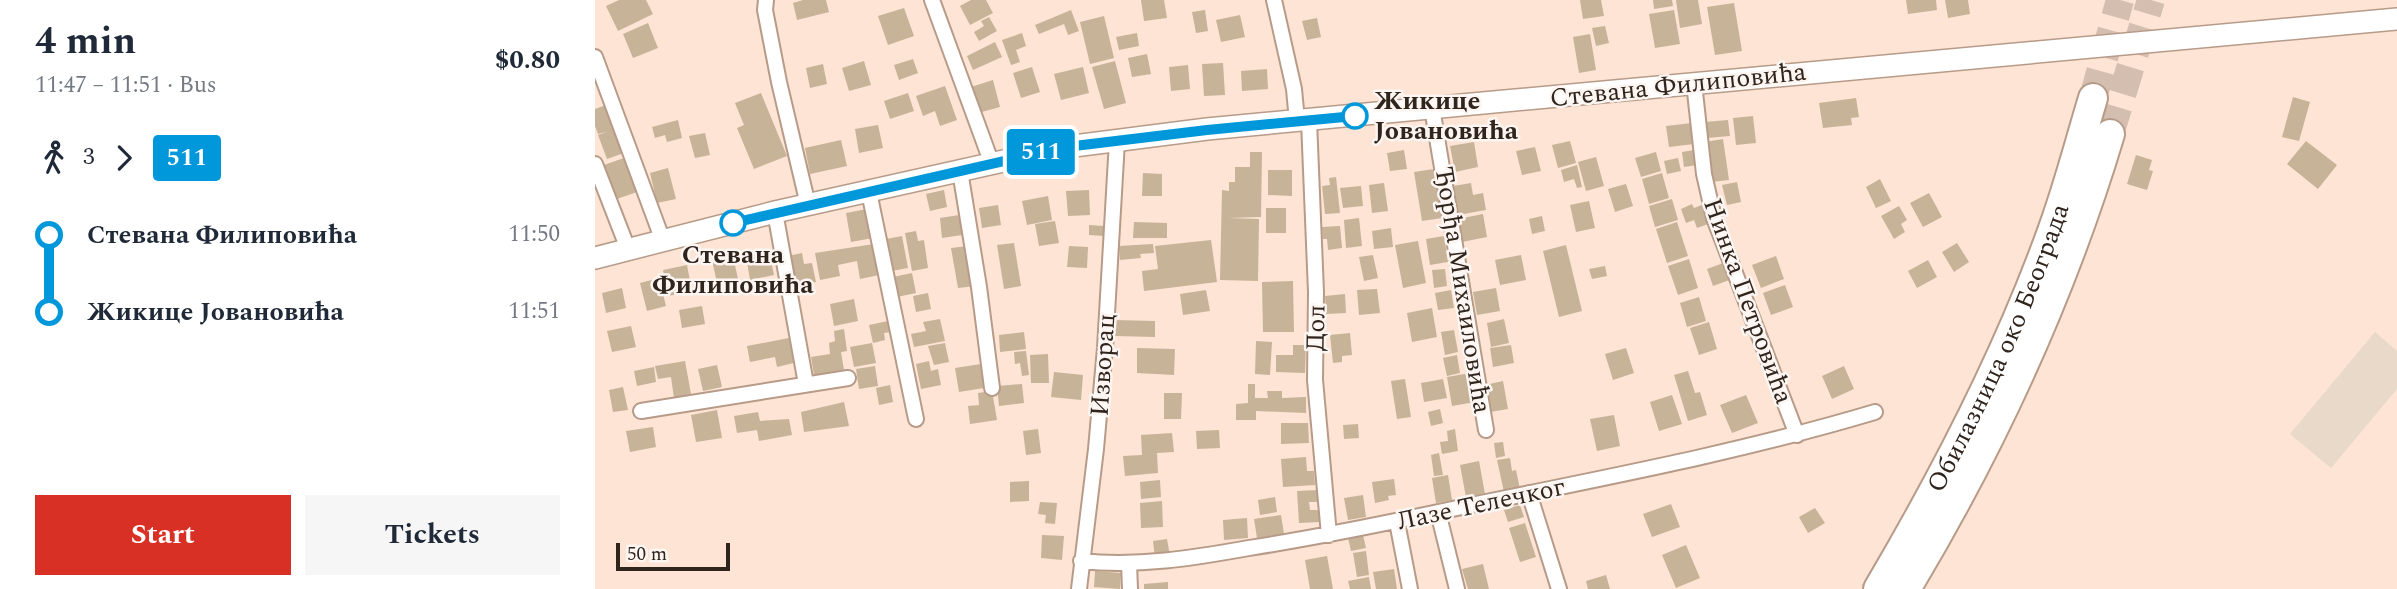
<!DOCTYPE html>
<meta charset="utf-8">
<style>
:root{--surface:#fff;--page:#f6f6f7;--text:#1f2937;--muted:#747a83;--accent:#d93025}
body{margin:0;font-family:Spectral,serif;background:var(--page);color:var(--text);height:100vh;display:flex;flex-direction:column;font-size:26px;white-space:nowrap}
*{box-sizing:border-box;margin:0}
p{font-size:23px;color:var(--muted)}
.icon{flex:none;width:38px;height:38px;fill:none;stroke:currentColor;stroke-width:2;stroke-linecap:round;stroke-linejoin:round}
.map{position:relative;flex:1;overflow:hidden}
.side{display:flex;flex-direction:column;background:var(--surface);width:595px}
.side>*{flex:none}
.badge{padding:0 14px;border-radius:5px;font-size:24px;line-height:46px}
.scale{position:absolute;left:21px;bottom:18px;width:114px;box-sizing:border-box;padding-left:7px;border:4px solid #30251d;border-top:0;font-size:19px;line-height:24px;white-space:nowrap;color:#30251d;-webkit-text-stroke:5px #fcf5f1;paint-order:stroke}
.map>.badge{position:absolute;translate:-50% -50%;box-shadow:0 0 0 4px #fff}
.legs{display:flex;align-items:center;gap:10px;height:77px;padding:0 35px;font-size:23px}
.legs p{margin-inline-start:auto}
.overview{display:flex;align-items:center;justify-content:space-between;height:119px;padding:0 35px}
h1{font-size:38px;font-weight:700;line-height:52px}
.button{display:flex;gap:14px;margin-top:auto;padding:14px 35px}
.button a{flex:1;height:80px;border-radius:0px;background:var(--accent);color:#fff;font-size:28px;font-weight:700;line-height:80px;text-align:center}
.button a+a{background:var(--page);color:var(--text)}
ul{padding:0 35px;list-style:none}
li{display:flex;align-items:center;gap:24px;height:77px;font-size:26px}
li i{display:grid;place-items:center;width:10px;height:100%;margin:0 9px;background:currentColor}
li i::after{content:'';width:18px;height:18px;margin:-9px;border:5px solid;border-radius:50%;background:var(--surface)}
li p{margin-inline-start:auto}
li:first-child i{background:linear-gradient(#0000 50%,currentColor 0)}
li:last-child i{background:linear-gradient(currentColor 50%,#0000 0)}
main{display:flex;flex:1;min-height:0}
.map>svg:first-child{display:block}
.industrial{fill:#e9d9c8}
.building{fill:#c7b398}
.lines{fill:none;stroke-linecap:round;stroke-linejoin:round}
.motorway-tunnel{stroke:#d4beaf;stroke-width:28;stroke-dasharray:28 14;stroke-linecap:butt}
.minor-casing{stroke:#b79b88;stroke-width:18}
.secondary-casing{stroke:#b79b88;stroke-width:24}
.motorway-casing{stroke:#b79b88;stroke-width:32}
.minor{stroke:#fff;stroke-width:14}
.secondary{stroke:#fff;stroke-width:21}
.motorway{stroke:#fff;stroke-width:28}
.line-1-casing{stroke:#fff;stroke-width:16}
.line-1{stroke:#0098da;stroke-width:10}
.stop-1-dot{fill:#fff;stroke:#0098da;stroke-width:3.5}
.labels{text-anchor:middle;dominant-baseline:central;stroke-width:5;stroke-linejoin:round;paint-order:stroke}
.street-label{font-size:26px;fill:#30251d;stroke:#fcf5f1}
.stop-label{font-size:26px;font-weight:bold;fill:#30251d;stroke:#fcf5f1;text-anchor:start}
</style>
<main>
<section class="side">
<div class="overview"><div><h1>4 min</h1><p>11:47 – 11:51 · Bus</p></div><b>$0.80</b></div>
<div class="legs"><svg class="icon" aria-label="walk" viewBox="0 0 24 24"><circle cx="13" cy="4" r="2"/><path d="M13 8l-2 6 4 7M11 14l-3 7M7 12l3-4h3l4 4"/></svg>3<svg class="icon" aria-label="forward" viewBox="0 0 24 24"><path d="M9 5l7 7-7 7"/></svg><b class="badge" style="background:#0098da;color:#fff">511</b></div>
<ul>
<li><i style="color:#0098da"></i><b>Стевана Филиповића</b><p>11:50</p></li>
<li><i style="color:#0098da"></i><b>Жикице Јовановића</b><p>11:51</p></li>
</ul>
<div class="button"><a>Start</a><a>Tickets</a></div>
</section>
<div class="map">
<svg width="1802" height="589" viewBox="0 0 1802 589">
<rect width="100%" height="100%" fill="#fde4d4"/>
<path class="industrial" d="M1780,332L1802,351V389L1736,468L1695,434Z"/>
<path class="building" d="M24,0H51L58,14L23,31L11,6Z
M208,0H231L234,12L202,20L198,3Z
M376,0H391L398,13L375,25L365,6Z
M546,0H569L572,18L549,21Z
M985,0H1006L1009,16L988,19Z
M1058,0H1077L1078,6L1059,9Z
M1081,0H1103L1107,24L1085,28Z
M1311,0H1341L1342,10L1313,14Z
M1350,0H1373L1375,14L1353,18Z
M1139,3L1147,51L1120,55L1112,7Z
M309,8L319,36L293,45L283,16Z
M476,10L484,31L473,35L469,24L444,34L440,25Z
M610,10L613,31L601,33L597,12Z
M1079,10L1085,44L1060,48L1054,14Z
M645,15L650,37L626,42L621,20Z
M509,16L519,58L495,64L485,22Z
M394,17L402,31L384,41L379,32L389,26L386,21Z
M722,18L726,37L712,40L707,21Z
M53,23L63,48L38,58L28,34Z
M1010,26L1014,43L1001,46L997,28Z
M427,33L431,46L421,50L425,62L416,65L407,40Z
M542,33L544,46L524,50L521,37Z
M995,34L1001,70L984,73L978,37Z
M400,42L407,57L378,70L372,56Z
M552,54L556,74L537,77L533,58Z
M318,59L323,73L304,80L299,65Z
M269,61L276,85L254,91L247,68Z
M520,61L531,103L509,109L497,67Z
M628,63L630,95L609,96L607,64Z
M228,64L232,84L215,88L211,68Z
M593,65L595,89L576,91L574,67Z
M437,67L445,92L426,98L418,73Z
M488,67L494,93L466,100L459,74Z
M672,69L673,89L647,91L646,71Z
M398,80L405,107L383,113L376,87Z
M350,86L362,120L345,126L340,111L328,116L321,96Z
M166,93L192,156L159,169L142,128L149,125L140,103Z
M313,93L319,111L295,119L289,101Z
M1698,97L1715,102L1704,141L1687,137Z
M1261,98L1264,117L1256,118L1257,125L1228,128L1224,103Z
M11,105L29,153L12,159L3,135L11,132L3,134L0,126V109Z
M1158,116L1161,143L1141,145L1138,118Z
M83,120L87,138L72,142L70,135L60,138L57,127Z
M1133,120L1135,136L1112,138L1110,122Z
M1097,123L1099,144L1074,147L1071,126Z
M283,125L288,148L264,153L260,129Z
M110,133L115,155L100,158L94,136Z
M1128,139L1134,180L1116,182L1110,142Z
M246,140L252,166L215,174L210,148Z
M975,141L981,163L963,168L957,145Z
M1711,141L1742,165L1723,189L1692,164Z
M879,142L883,167L860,172L855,146Z
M940,147L946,171L927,175L921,151Z
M809,150L812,169L795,171L792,153Z
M1099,150L1102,165L1089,167L1087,152Z
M655,152H667L666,217L633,218L664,219L663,281L625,280L627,190L634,191V182H640V167H655Z
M1061,152L1066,171L1046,177L1040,158Z
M1541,155L1557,160L1554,170L1558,171L1552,190L1532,184Z
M1001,157L1009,186L991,191L983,162Z
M29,158L42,192L19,200L6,166Z
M1083,158L1086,171L1072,174L1069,161Z
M982,165L987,187L982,188L979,179L969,182L966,170Z
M73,168L81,199L62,203L55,173Z
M839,169L847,218L827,221L819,172Z
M673,170H697V196L673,195Z
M548,173L567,174V196H547Z
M1067,173L1074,198L1054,204L1047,179Z
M741,177L745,213L730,214L727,186L735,185L734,178Z
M1285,179L1296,201L1281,208L1271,187Z
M1142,182L1146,202L1132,205L1127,185Z
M789,183L793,211L777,213L774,185Z
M876,183L878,195L888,193L891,210L863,215L858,186Z
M1031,184L1038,206L1020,212L1013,189Z
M766,186L768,206L748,208L745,188Z
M349,190L352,207L335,211L331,194Z
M494,190L495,215L473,216L471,191Z
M1334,193L1347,217L1328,227L1315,203Z
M453,196L457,220L432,225L427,201Z
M1077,199L1083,220L1060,227L1054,206Z
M994,201L1000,228L981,232L975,205Z
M1097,204L1099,208L1109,204L1116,223L1102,228L1099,220L1091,223L1086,209Z
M403,205L406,225L387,228L384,208Z
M1304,206L1312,220L1306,224L1310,232L1299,239L1286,216Z
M671,208H691V233H671Z
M272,209L278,238L256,242L251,213Z
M888,214L892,237L867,242L863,219Z
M364,215L367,235L347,238L345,218Z
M947,216L950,231L937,234L934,219Z
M764,218L767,246L751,248L749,220Z
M460,221L464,243L444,246L440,224Z
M539,222L572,223V238H538Z
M1082,222L1093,256L1072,263L1061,229Z
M494,225L509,226V236L494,235Z
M745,226L747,248L733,250L732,239H728L727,227Z
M796,228L798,247L779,249L777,231Z
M321,231L323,241L329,240L333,268L317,271L310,233Z
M307,236L313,268L297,271L291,239Z
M849,236L853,262L835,265L831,239Z
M616,240L622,282L549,291L547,271L563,269L560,246Z
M823,241L831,283L808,288L800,245Z
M419,243L426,286L409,289L402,245Z
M1362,243L1374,262L1359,272L1347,252Z
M279,244L284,275L265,279L262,261L243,265L245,276L225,280L220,253Z
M558,244L559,253L545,254L546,258L525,260L524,246Z
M971,245L987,311L964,317L948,251Z
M373,246L380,286L363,288L356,248Z
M474,246L493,247L492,268L472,267Z
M174,251L179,275L155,280L151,256Z
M207,253L209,264L217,263L221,282L202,285L193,256Z
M778,255L783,278L769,281L764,257Z
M926,255L931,280L905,285L900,260Z
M138,256L143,279L122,283L117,260Z
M1181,256L1189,279L1166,288L1157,265Z
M1094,259L1103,288L1083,295L1073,266Z
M1333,260L1342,277L1322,288L1313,271Z
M1131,262L1137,279L1118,286L1112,269Z
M92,265L95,281L90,282L92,292L73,296L68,270Z
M1010,266L1012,276L997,279L994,269Z
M850,269L852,286L839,288L837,270Z
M317,273L321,293L302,297L298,277Z
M64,278L71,306L52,311L45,283Z
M698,281L699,332H668L667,282Z
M1190,285L1198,307L1176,315L1168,293Z
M27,288L31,308L11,313L7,293Z
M901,288L905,311L882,315L878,292Z
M782,289L785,313L764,315L762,290Z
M611,290L615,311L588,315L585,294Z
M856,290L859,308L843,310L840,293Z
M333,293L336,309L321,312L318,296Z
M750,294L751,313L731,314L730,296Z
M1104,297L1111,321L1092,327L1085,303Z
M259,299L263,321L239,326L235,304Z
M107,306L110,324L87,328L84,310Z
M837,308L842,337L817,342L812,313Z
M345,319L350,341L319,347L316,334L331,331L328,322Z
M909,319L914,343L896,347L892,323Z
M519,320L560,321V337L519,336Z
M293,321L295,332L289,333L290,340L278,343L274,325Z
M1114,322L1122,349L1104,355L1095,328Z
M36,326L41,347L17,352L12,331Z
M249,329L252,351L246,352L249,370L219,375L216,357L235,354L234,343L240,341L239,331Z
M859,330L863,352L850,355L846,332Z
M429,332L431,349L405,352L404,335Z
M755,333L757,355L747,356V362L738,363L735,335Z
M199,337L203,362L182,367L180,357L155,362L152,346Z
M661,341L677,342L675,375L660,374Z
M277,343L281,363L259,367L255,347Z
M350,343L354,362L339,365L333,346Z
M698,345H711L710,373L681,372V355H698Z
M916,345L919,363L898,367L895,348Z
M542,348L580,349L579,375L542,373Z
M1031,348L1039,373L1018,380L1010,354Z
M431,351L434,375L427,376L425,363L420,364L419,352Z
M453,354L454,383H436L435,355Z
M862,355L865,373L852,376L848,358Z
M90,361L96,394L79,398L76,377L63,379L60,366Z
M334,361L336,371L343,369L346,385L326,389L321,364Z
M386,364L389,388L364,392L360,368Z
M122,365L127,387L108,391L103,369Z
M280,366L283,386L264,389L261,369Z
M1249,366L1259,389L1237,399L1227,376Z
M59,367L61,382L42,386L39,371Z
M1093,371L1100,393L1105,392L1112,415L1093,421L1079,375Z
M459,372L488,375L486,400L456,397Z
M875,373L880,402L857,406L852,377Z
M810,379L816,417L802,419L796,381Z
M848,379L852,398L829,402L826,383Z
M908,381L913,409L895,412L890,385Z
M427,384L429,403L404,406L402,386Z
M653,384H660V398H673L672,391H687V398L711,397V413L661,411V420H641V404L653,403Z
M295,385L298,402L284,405L281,388Z
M28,387L33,410L18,412L14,390Z
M397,391L402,420L375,424L373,406L384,405L383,393Z
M569,393H587L586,419H569Z
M1077,395L1087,424L1064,431L1055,402Z
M1151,395L1163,423L1137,433L1125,405Z
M249,402L254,426L209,432L206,412Z
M845,409L848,423L836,426L833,412Z
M122,410L127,438L101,442L96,415Z
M163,412L165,421L194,419L197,435L164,441L162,430L142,433L139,416Z
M1019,415L1025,446L1002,451L995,419Z
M686,423H713L714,443L686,444Z
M763,424L764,438L749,439L748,425Z
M58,427L61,447L35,452L31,431Z
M443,429L446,453L431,455L428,431Z
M860,429L863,451L847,454L845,442L853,441L852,431Z
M624,430L625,448L602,449L601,431Z
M577,433L579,452L562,453L563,473L530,476L528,456L547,455L546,435Z
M908,442L910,456L901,458L899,443Z
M844,453L848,475L839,476L836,455Z
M711,457L712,471H719L720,485L688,487L686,459Z
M915,458L917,471L921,470L925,489L909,492L902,460Z
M884,461L890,494L871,497L865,465Z
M853,475L857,500L841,503L837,478Z
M799,479L801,495L793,496L794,500L780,503L777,482Z
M565,480L566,497L546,499L545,482Z
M434,481V501L415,502V482Z
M723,490V502H714L715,510H724L725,522L704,523L702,491Z
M768,495L771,517L753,520L749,498Z
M680,497L682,512L665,515L663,500Z
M567,501L568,527L546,528L545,503Z
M445,502L462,503L460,524L450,523L451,515L443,514Z
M1076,504L1085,527L1057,537L1048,514Z
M925,505L929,517L913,522L909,510Z
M1220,508L1230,523L1213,533L1204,517Z
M686,515L689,534L662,538L659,519Z
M652,518L653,538L629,540L628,520Z
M930,523L941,557L925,562L914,528Z
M447,535L469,536L467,560L446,558Z
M768,535L771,548L756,551L753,538Z
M572,539L575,556L560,558L558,541Z
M1091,545L1105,578L1081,588L1067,555Z
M771,551L774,575L762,577L758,553Z
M732,556L738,589H715L710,560Z
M888,564L894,589H873L867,569Z
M799,569L802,589H781L778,572Z
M500,571L526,573L525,589L499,587Z
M1011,575L1015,589H993L991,581Z
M774,577L776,589H755L753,581Z
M573,582V589H549V584Z"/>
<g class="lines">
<path class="motorway-tunnel" d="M1498,98L1525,0
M1515,134L1556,0"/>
<defs>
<path id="minor" d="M171,0L170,10L184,82L213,205
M337,0L397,164
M679,0L699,89L702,121
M0,57L68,241
M1099,83L1109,174L1119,218L1202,435
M837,108L891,430
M714,121L721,292L720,380L734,535
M0,164L33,249
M365,171L384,287L397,388
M274,192L321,419
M180,212L211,384
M46,411L253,378
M934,493L964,589
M843,512L862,589
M802,522L815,589
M486,561C543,567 598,558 654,548C724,537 793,523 862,508C1002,479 1143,453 1280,412
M534,564L535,589
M484,589L501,449L510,348L522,141"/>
<path id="secondary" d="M0,258L180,212L471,147L612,129L888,103L1802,19"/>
<g id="motorway">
<path id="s1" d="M1283,589C1352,472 1416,349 1461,220C1475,180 1486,138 1498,98"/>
<path d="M1311,589C1397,446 1467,294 1515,134"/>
</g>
</defs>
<use href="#minor" class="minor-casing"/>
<use href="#secondary" class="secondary-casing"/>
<use href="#motorway" class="motorway-casing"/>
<use href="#minor" class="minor"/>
<use href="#secondary" class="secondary"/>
<use href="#motorway" class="motorway"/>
</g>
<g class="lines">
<defs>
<path id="line-1" d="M138,223L471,147L612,130L760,116"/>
</defs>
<use href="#line-1" class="line-1-casing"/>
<use href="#line-1" class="line-1"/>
</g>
<g class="stop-1-dot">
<circle cx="760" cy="116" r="12"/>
<circle cx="138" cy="223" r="12"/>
</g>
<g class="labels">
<g class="street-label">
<text transform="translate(1083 85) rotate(-6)">Стевана Филиповића</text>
<text transform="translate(868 290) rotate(81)">Ђорђа Михаиловића</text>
<text transform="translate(1153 301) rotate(70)">Нинка Петровића</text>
<text transform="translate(721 328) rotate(-89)">Дол</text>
<text stroke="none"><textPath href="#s1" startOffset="270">Обилазница око Београда</textPath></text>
<text transform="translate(508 365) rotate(-86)">Изворац</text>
<text transform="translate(886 504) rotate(-12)">Лазе Телечког</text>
</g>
<g class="stop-label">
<text x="779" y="101">Жикице<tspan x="779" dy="30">Јовановића</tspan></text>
<text x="138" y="255" text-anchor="middle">Стевана<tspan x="138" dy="30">Филиповића</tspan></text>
</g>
</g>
</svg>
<div class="scale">50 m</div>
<b class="badge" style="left:446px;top:152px;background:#0098da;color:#fff">511</b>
</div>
</main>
